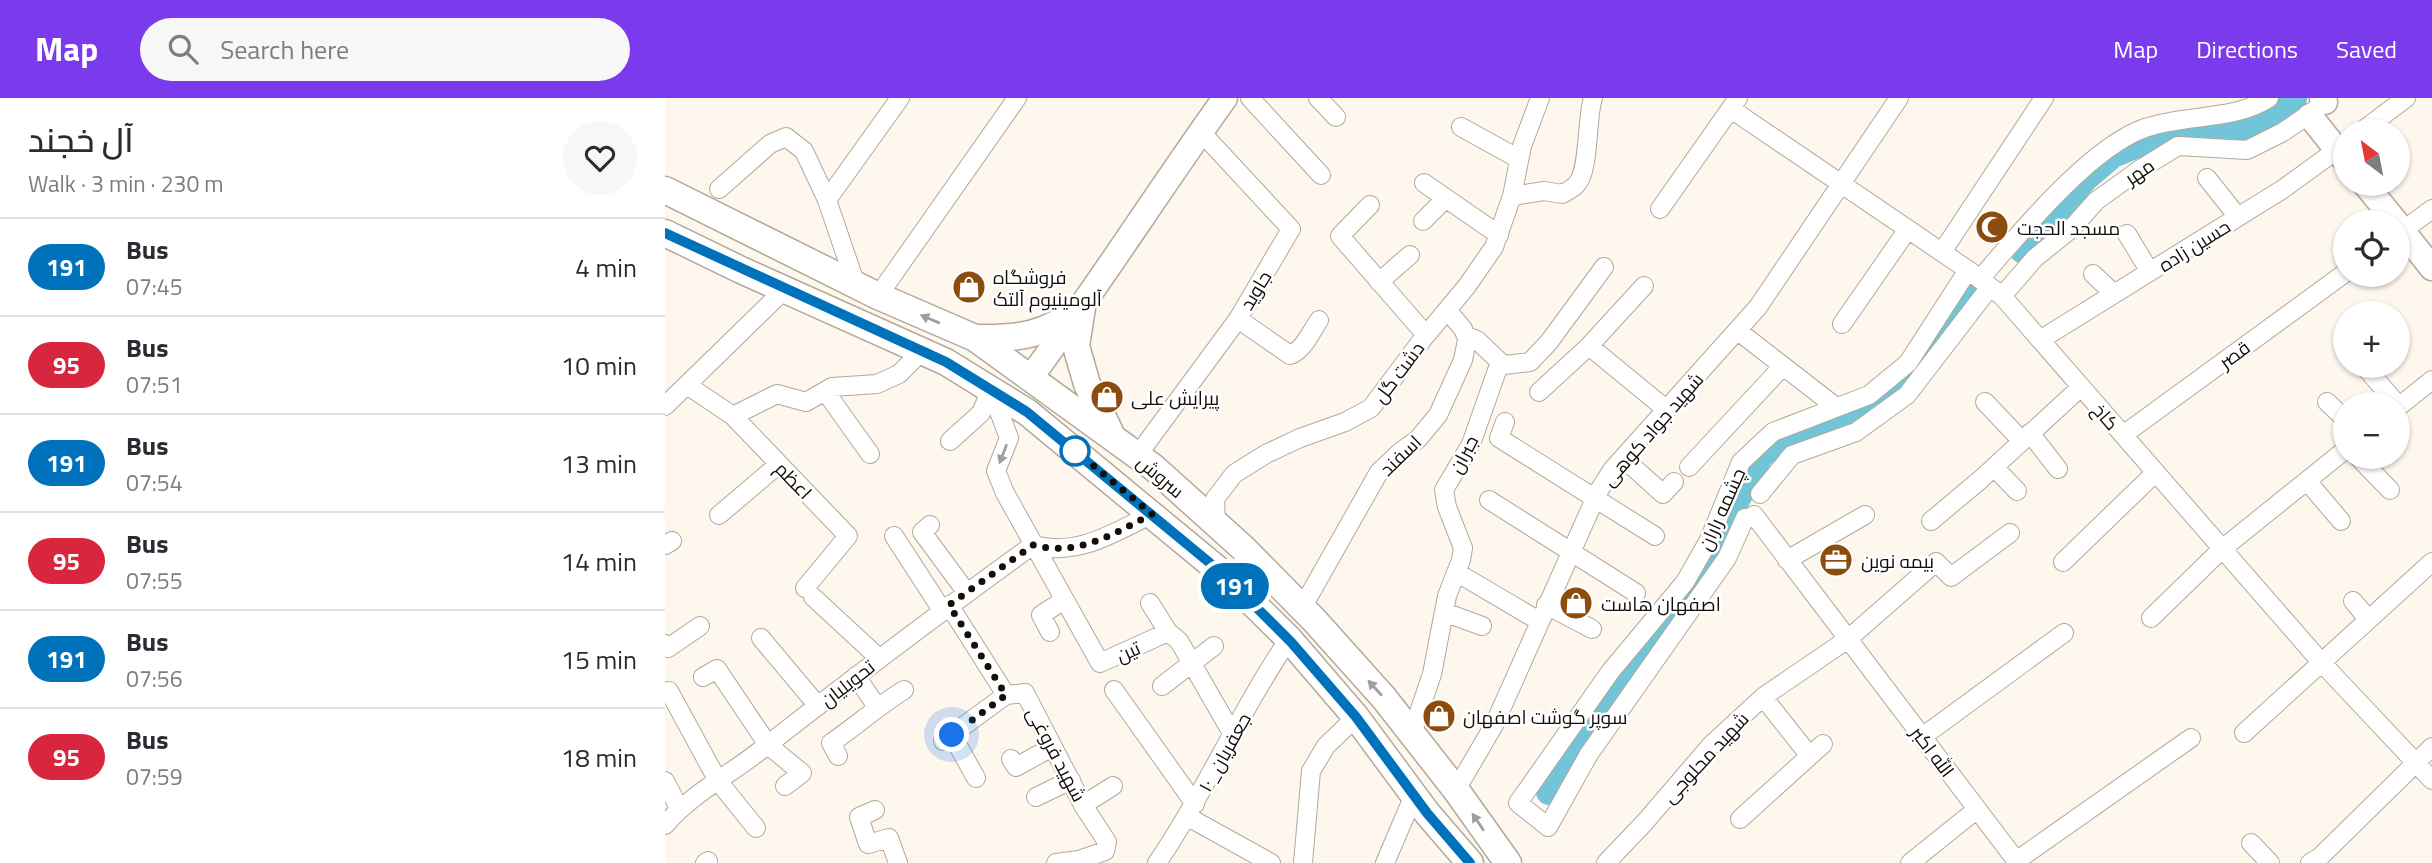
<!DOCTYPE html>
<meta charset="utf-8">
<style>
:root{--surface:#fff;--page:#f7f7f7;--text:#2b2b33;--muted:#7c7c81;--line:#e1e1e2;--accent:#7c3aed}
body{margin:0;font-family:"Titillium Web",Cairo,sans-serif;background:var(--page);color:var(--text);height:100vh;display:flex;flex-direction:column;font-size:26px;white-space:nowrap}
*{box-sizing:border-box;margin:0}
p{font-size:23px;color:var(--muted)}
.icon{flex:none;width:38px;height:38px;fill:none;stroke:currentColor;stroke-width:2;stroke-linecap:round;stroke-linejoin:round}
.map{position:relative;flex:1;overflow:hidden}
.panel{display:flex;flex-direction:column;background:var(--surface);width:665px}
.panel>*{flex:none}
.badge{padding:0 14px;border-radius:23px;font-size:24px;line-height:46px}
.needle{width:46px;rotate:328deg}
.fabs{position:absolute;left:1668px;top:21px;display:grid;gap:14px}
.fabs a{display:grid;place-items:center;width:77px;height:77px;border-radius:50%;background:var(--surface);box-shadow:0 2px 5px #0004;font-size:35px}
.you{position:absolute;width:35px;height:35px;margin:-18px;border:5px solid #fff;border-radius:50%;background:#1a73e8;box-shadow:0 0 0 10px #1a73e833}
.map>.badge{position:absolute;translate:-50% -50%;box-shadow:0 0 0 4px #fff}
.round{display:grid;place-items:center;flex:none;width:74px;height:74px;border-radius:37px;background:var(--page)}
.overview{display:flex;align-items:center;justify-content:space-between;height:119px;padding:0 28px}
h1{font-size:33px;font-weight:600;line-height:52px}
ul{padding:0;list-style:none}
li{display:flex;align-items:center;gap:21px;height:98px;padding:0 28px;border-top:2px solid var(--line)}
li div{flex:1}
li b{display:block;font-size:26px}
li em{font-style:normal}
li .badge{min-width:77px;font-weight:700;text-align:center}
header{display:flex;align-items:center;gap:42px;box-sizing:border-box;height:98px;padding:0 35px;background:var(--accent);color:#fff}
header strong{font-size:33px}
nav{display:flex;gap:38px;margin-inline-start:auto;font-size:24px}
.search{width:490px;height:63px;background:var(--page);display:flex;align-items:center;gap:18px;box-sizing:border-box;padding:0 24px;border-radius:38px;color:var(--muted);font-size:26px}
main{display:flex;flex:1;min-height:0}
.map>svg:first-child{display:block}
.lines{fill:none;stroke-linecap:round;stroke-linejoin:round}
.river{stroke:#72c5d8;stroke-width:26}
.street-casing{stroke:#b3a899;stroke-width:20}
.secondary-casing{stroke:#b3a899;stroke-width:27}
.primary-casing{stroke:#b3a899;stroke-width:29}
.street{stroke:#fff;stroke-width:18}
.secondary{stroke:#fff;stroke-width:24}
.primary{stroke:#fff;stroke-width:26}
.oneway{fill:#a09f9d}
.line-casing{stroke:#fff;stroke-width:16}
.line{stroke:#0072bc;stroke-width:10}
.walk{stroke:#120e09;stroke-width:7;stroke-dasharray:0 12.6}
.stop-dot{fill:#fff;stroke:#0072bc;stroke-width:3.5}
.labels{text-anchor:middle;dominant-baseline:central;stroke-width:5;stroke-linejoin:round;paint-order:stroke}
.street-label{font-size:19px;fill:#120e09;stroke:#fff}
.poi-label{font-size:19px;fill:#120e09;stroke:#fff;text-anchor:start}
</style>
<header>
<strong>Map</strong>
<div class="search"><svg class="icon" aria-label="search" viewBox="0 0 24 24"><circle cx="10" cy="10" r="6"/><path d="M15 15l6 6"/></svg>Search here</div>
<nav><a>Map</a><a>Directions</a><a>Saved</a></nav>
</header>
<main>
<section class="panel">
<div class="overview"><div><h1>آل خجند</h1><p>Walk · 3 min · 230 m</p></div><a class="round"><svg class="icon" aria-label="heart" viewBox="0 0 24 24"><path d="M12 20l-8-8c-3-5 5-10 8-4 3-6 11-1 8 4z"/></svg></a></div>
<ul>
<li><span class="badge" style="background:#0072bc;color:#fff">191</span><div><b>Bus</b><p>07:45</p></div><em>4 min</em></li>
<li><span class="badge" style="background:#d7263d;color:#fff">95</span><div><b>Bus</b><p>07:51</p></div><em>10 min</em></li>
<li><span class="badge" style="background:#0072bc;color:#fff">191</span><div><b>Bus</b><p>07:54</p></div><em>13 min</em></li>
<li><span class="badge" style="background:#d7263d;color:#fff">95</span><div><b>Bus</b><p>07:55</p></div><em>14 min</em></li>
<li><span class="badge" style="background:#0072bc;color:#fff">191</span><div><b>Bus</b><p>07:56</p></div><em>15 min</em></li>
<li><span class="badge" style="background:#d7263d;color:#fff">95</span><div><b>Bus</b><p>07:59</p></div><em>18 min</em></li>
</ul>
</section>
<div class="map">
<svg width="1767" height="765" viewBox="0 0 1767 765">
<rect width="100%" height="100%" fill="#fef7ee"/>
<g class="lines">
<path class="river" d="M1357,152L1420,81L1448,57L1500,36L1572,33L1614,13L1629,0
M884,694L942,604L1027,491L1056,442L1071,404L1097,355L1137,340L1176,329L1201,318L1232,294L1308,198"/>
<defs>
<path id="street" d="M585,0L656,77
M653,0L671,19
M1066,11L1303,172L1337,198L1656,564L1767,682
M796,29L854,61
M1697,33L1741,0
M1542,80L1573,119
M759,85L834,137
M54,91L105,46L121,39L139,53L162,102L191,187
M847,98L879,93L897,96C901,94 907,91 911,87C925,74 921,21 928,0
M162,102L235,0
M705,107L675,138L761,237
M995,111L1073,0
M758,123L781,100
M1462,136L1485,174
M1732,137L1767,111
M1277,154L1379,0
M1428,176L1449,196
M1315,181C1354,136 1425,49 1480,30C1520,16 1569,23 1604,0
M714,184L745,157
M213,198L352,0
M1337,198L1370,160L1406,131L1431,103L1474,72L1513,48L1582,52L1618,34L1653,10
M783,213L798,231L801,238L812,242L835,264
M573,221L625,257C638,253 646,234 654,222
M1177,226L1243,131
M1073,233L1171,309
M1375,242L1618,91L1680,46
M924,248L1002,312
M1699,268L1732,306
M22,287L68,318L183,438L140,490
M326,292L344,340L331,373L340,395L435,565L503,534L514,543L568,637
M160,293L205,356
M874,294L924,248L979,188
M1320,304L1357,343
M1662,304L1680,321
M0,308L119,192
M1732,310L1767,282
M68,318L112,296L141,304L167,289L212,286L234,276L256,254
M840,324L834,340L990,438
M1365,335L1393,371
M1458,337L1680,175
M285,343L316,315L326,292
M472,358L573,221L626,131L536,34
M1693,359L1725,392
M958,360L998,396L1009,384
M1024,369L1118,268
M1329,369L1352,393
M1642,383L1676,423
M1095,396L1127,357L1191,334L1242,297L1325,189
M824,402L971,495
M54,417L114,366
M1089,417L1353,765
M1080,420L1062,460L924,656L883,729L853,705L945,574L1020,484L1044,442L1076,364L1108,334L1204,297L1243,265L1303,172
M1266,423L1315,382L1416,289
M551,426L550,401L569,376L601,356L635,340L680,324L706,310L757,242L802,188L829,149L847,98L857,48L875,0
M265,427L257,434L302,495
M229,438L277,512
M0,447L7,443
M368,447C412,459 449,435 487,416
M1122,462L1200,417
M1398,464L1490,375
M791,474L874,523
M148,499L214,560
M1688,503L1703,521
M485,505L503,534
M284,507L341,597L360,595L418,707L442,744L440,753L414,762L391,765
M881,507L927,531
M637,510L714,374L734,355L753,341L773,317L798,262L802,242L801,238
M779,514L817,528
M1486,520L1557,451L1680,352
M385,534L376,517L399,502
M96,540L153,608
M0,546L3,550L35,528
M191,578L212,609
M38,579L52,571L103,647L137,675L120,688
M497,588L549,548
M449,592L530,706
M4,593L53,683L91,730
M1098,599L1144,657
M747,635L767,576L782,498L796,462L798,450L782,409L779,392L806,346L835,264L839,267L865,264L884,244L939,169
M1579,635L1767,464
M287,637L311,680
M1257,639L1399,535
M278,643L341,597
M173,658L166,645C191,628 213,608 239,592
M346,661L351,669L387,649
M0,683L14,710
M791,692L829,627L933,394L947,372L1093,209L1234,0
M371,699L406,682
M418,707L448,688
M210,712L194,719L203,746L224,740L233,765
M523,719L606,765
M1075,721L1158,646
M0,727C25,697 61,679 92,655C183,584 274,515 368,447
M1586,745L1605,765
M1351,763L1526,640
M40,765L43,763
M492,765C541,693 575,613 624,541
M638,765L646,673L661,648L691,619
M720,765L749,697
M941,765L980,724L1047,646L1098,599L1183,541L1271,464L1286,479L1345,435
M1245,765L1311,712
M1645,765L1655,759L1767,649"/>
<path id="secondary" d="M1657,0L1660,4
M1645,18L1680,62
M1700,86L1731,124
M1732,126L1767,170
M366,279C433,188 494,92 560,0"/>
<path id="primary" d="M0,92L213,198L310,240L488,369L578,450L650,523L719,600L791,692L843,765
M0,135L76,172L281,264L362,314L557,475L624,541L691,619L762,715L805,765
M417,210L411,248L422,286L445,334
M310,240C356,241 379,237 417,210"/>
</defs>
<use href="#street" class="street-casing"/>
<use href="#secondary" class="secondary-casing"/>
<use href="#primary" class="primary-casing"/>
<use href="#street" class="street"/>
<use href="#secondary" class="secondary"/>
<use href="#primary" class="primary"/>
</g>
<defs><path id="oneway-solid" d="M-6-.8H1V-3.2L6.5 0L1 3.2V.8H-6Z" transform="scale(1.75)"/></defs>
<g class="oneway">
<use href="#oneway-solid" transform="translate(265 221) rotate(-157)"/>
<use href="#oneway-solid" transform="translate(338 356) rotate(111)"/>
<use href="#oneway-solid" transform="translate(710 590) rotate(-132)"/>
<use href="#oneway-solid" transform="translate(813 724) rotate(-124)"/>
</g>
<g class="lines">
<defs>
<path id="line" d="M0,135L281,264L362,314L557,475L626,544L691,619L762,715L805,765"/>
</defs>
<use href="#line" class="line-casing"/>
<use href="#line" class="line"/>
<path class="walk" d="M287,637L341,597L284,507L368,447C413,459 448,436 487,416L403,347L410,353"/>
</g>
<defs>
<symbol id="mosque-disc" viewBox="-11 -11 22 22"><circle r="9.5" fill="#8a4c0f" stroke="#fff"/><path d="M3.5-4.9A6 6 0 1 0 3.5 4.9A5 5 0 1 1 3.5-4.9Z" fill="#fff"/></symbol>
<symbol id="shop-disc" viewBox="-11 -11 22 22"><circle r="9.5" fill="#8a4c0f" stroke="#fff"/><path d="M-5-2.5h2.3a2.7 3.5 0 0 1 5.4 0H5L5.5 6h-11ZM-1.5-2.5h3a1.5 2.3 0 0 0-3 0Z" fill="#fff"/></symbol>
<symbol id="office-disc" viewBox="-11 -11 22 22"><circle r="9.5" fill="#8a4c0f" stroke="#fff"/><path d="M-6-3h4V-5.5h4V-3h4V5H-6ZM-1-4.5V-3h2v-1.5ZM-6 0V1H6V0Z" fill="#fff"/></symbol>
</defs>
<g fill-rule="evenodd">
<use href="#mosque-disc" x="1308" y="110" width="38" height="38"/>
<use href="#shop-disc" x="285" y="170" width="38" height="38"/>
<use href="#shop-disc" x="423" y="280" width="38" height="38"/>
<use href="#office-disc" x="1152" y="443" width="38" height="38"/>
<use href="#shop-disc" x="892" y="486" width="38" height="38"/>
<use href="#shop-disc" x="755" y="599" width="38" height="38"/>
</g>
<circle class="stop-dot" cx="410" cy="353" r="14"/>
<g class="labels">
<g class="street-label">
<text transform="translate(1474 73) rotate(-34)">مهر</text>
<text transform="translate(1529 147) rotate(-32)">حسین زاده</text>
<text transform="translate(590 192) rotate(-59)">جاوید</text>
<text transform="translate(1569 256) rotate(-36)">قصر</text>
<text transform="translate(733 274) rotate(-53)">دشت گل</text>
<text transform="translate(1441 318) rotate(49)">کاخ</text>
<text transform="translate(987 331) rotate(-49)">شهید جواد کوهی</text>
<text transform="translate(798 356) rotate(-62)">جبران</text>
<text transform="translate(735 357) rotate(-44)">اسفند</text>
<text transform="translate(496 378) rotate(40)">سروش</text>
<text transform="translate(129 382) rotate(46)">اعظم</text>
<text transform="translate(1056 411) rotate(-66)">چشمه راران</text>
<text transform="translate(463 553) rotate(-24)">تین</text>
<text transform="translate(182 585) rotate(-38)">تحویلیان</text>
<text transform="translate(1268 653) rotate(53)">الله اکبر</text>
<text transform="translate(559 654) rotate(-61)">۱۰_جعفریان</text>
<text transform="translate(392 656) rotate(62)">شهید فروغی</text>
<text transform="translate(1040 659) rotate(-47)">شهید محلوجی</text>
</g>
<g class="poi-label">
<text x="1352" y="129">مسجد الحجت</text>
<text x="328" y="178">فروشگاه<tspan x="328" dy="22">آلومینیوم آلتک</tspan></text>
<text x="466" y="299">پیرایش علی</text>
<text x="1196" y="462">بیمه نوین</text>
<text x="936" y="505">اصفهان هاست</text>
<text x="798" y="618">سوپر گوشت اصفهان</text>
</g>
</g>
</svg>
<div class="fabs">
<a><svg class="needle" viewBox="-14 -14 28 28"><path d="M0-13l5 13h-10z" fill="#e53935"/><path d="M0 13l5-13h-10z" fill="#7c7c81"/></svg></a>
<a><svg class="icon" aria-label="locate" viewBox="0 0 24 24"><circle cx="12" cy="12" r="6"/><path d="M12 2v4M12 18v4M2 12h4M18 12h4"/></svg></a>
<a>+</a>
<a>−</a>
</div>
<div class="you" style="left:287px;top:637px"></div>
<b class="badge" style="left:570px;top:488px;background:#0072bc;color:#fff">191</b>
</div>
</main>
